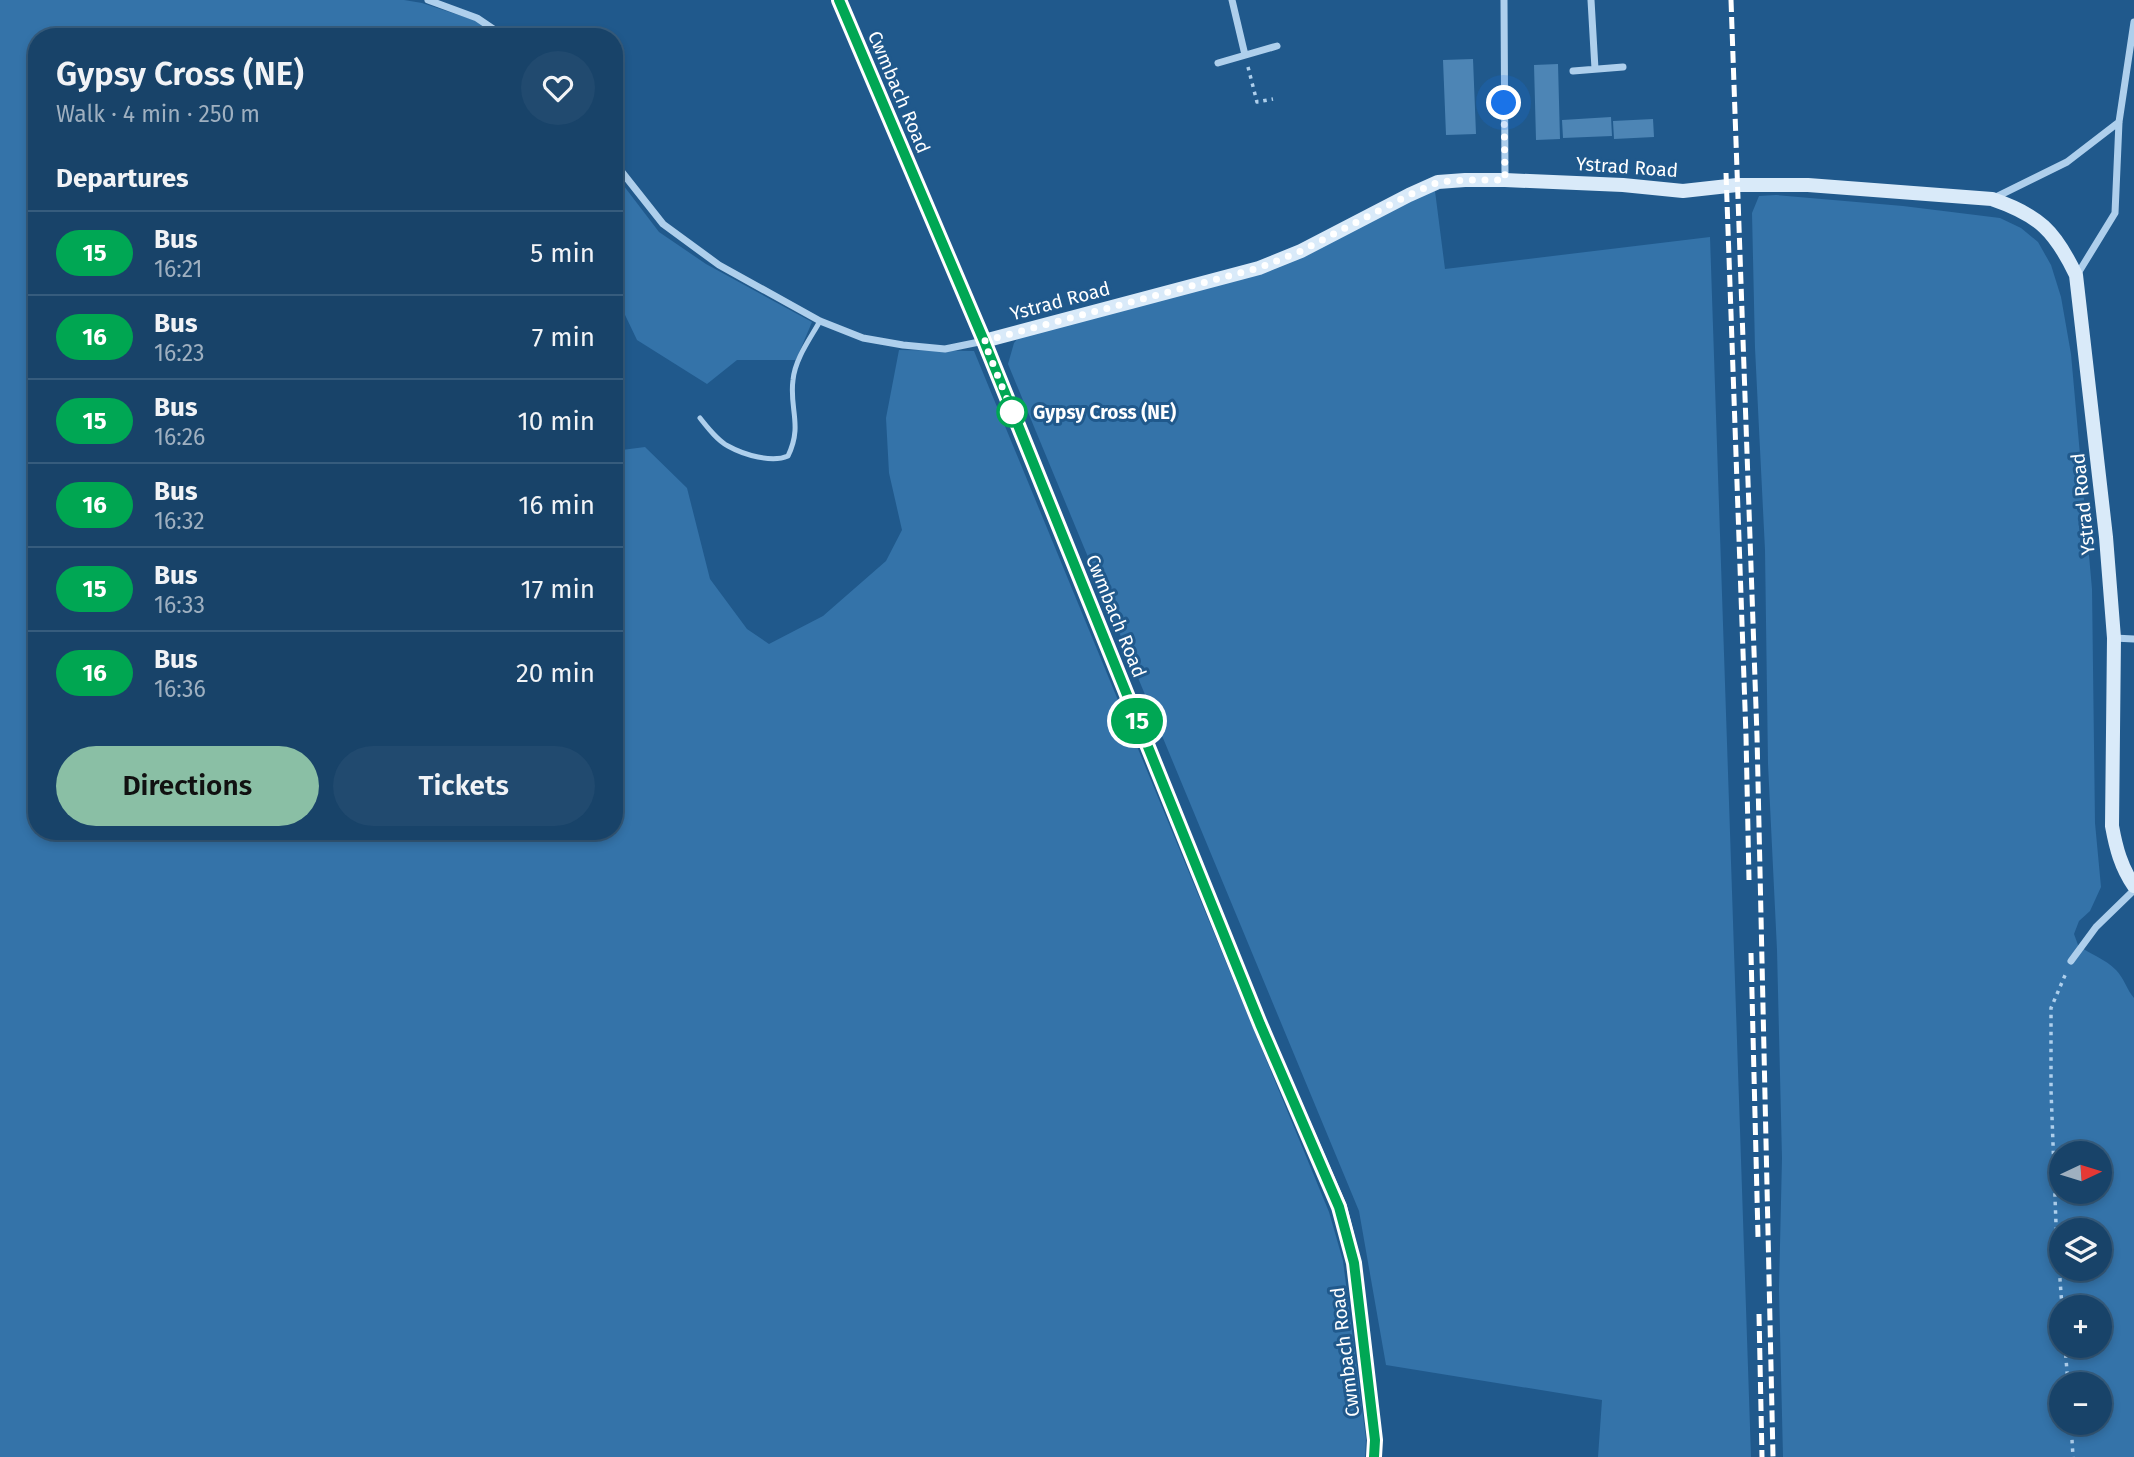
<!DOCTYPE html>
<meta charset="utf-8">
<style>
:root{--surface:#184369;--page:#214a6f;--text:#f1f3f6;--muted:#9fb0c0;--line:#365c7d;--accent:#8abfa5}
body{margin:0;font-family:"Fira Sans",sans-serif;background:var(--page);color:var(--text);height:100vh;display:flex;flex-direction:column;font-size:26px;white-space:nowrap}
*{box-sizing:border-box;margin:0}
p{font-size:23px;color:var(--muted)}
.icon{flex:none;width:38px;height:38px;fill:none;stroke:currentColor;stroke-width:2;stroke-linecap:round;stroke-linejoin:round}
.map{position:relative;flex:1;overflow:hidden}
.side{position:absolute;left:28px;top:28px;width:595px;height:812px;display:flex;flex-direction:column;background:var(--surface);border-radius:28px;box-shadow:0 4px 10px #0003,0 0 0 2px var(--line)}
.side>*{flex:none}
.badge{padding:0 14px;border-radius:23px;font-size:24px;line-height:46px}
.needle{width:46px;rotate:86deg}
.fabs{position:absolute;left:2049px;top:1141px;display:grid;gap:14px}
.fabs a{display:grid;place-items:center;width:63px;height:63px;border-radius:50%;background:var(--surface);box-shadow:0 4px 10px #0003,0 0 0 2px var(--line);font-size:35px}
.you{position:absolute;width:35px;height:35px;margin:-18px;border:5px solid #fff;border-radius:50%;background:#1a73e8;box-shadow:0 0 0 10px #1a73e833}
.map>.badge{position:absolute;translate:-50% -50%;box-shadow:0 0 0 4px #fff}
h2{padding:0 28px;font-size:26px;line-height:63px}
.round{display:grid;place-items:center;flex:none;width:74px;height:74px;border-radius:37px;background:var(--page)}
.overview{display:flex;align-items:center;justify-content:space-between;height:119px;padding:0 28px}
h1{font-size:33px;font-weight:600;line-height:52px}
.button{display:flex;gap:14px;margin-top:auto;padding:14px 28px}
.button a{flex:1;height:80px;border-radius:42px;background:var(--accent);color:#111;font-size:28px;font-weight:600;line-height:80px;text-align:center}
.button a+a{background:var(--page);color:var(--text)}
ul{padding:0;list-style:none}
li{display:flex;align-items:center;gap:21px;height:84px;padding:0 28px;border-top:2px solid var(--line)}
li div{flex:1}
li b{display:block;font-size:26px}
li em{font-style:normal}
li .badge{min-width:77px;font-weight:700;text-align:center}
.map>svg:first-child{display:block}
.green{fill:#3473a9;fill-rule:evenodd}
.building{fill:#4d85b5}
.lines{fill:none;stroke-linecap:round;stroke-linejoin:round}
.path{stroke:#aecfec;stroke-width:3.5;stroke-dasharray:3.5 5;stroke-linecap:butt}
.lane{stroke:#aecfec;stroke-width:5}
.street{stroke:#aecfec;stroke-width:7}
.secondary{stroke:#d9eaf9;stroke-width:14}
.rail{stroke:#fff;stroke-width:5;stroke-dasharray:12 5;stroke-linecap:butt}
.line-casing{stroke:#fff;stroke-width:16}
.line{stroke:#00a754;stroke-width:10}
.walk{stroke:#fff;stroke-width:7;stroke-dasharray:0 12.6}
.stop-dot{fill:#fff;stroke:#00a754;stroke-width:3.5}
.labels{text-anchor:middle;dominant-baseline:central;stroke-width:6;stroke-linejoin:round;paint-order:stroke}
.street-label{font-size:19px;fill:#fff;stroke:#20598c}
.stop-label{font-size:19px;font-weight:bold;fill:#fff;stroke:#20598c;text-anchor:start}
</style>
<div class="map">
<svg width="2134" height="1457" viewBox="0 0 2134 1457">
<rect width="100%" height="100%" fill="#20598c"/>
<path class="green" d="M0,0H404L422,3L477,21L501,37H37V831H614V451L645,447L687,488L710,579L747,629L769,644L823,616L886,561L902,530L889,473L886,418L899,350L974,351L1329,1212L1343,1261L1366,1439L1365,1457H0Z
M614,173L659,232L706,264L812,322L796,360H737L707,384L637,340L616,296H614Z
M1435,191L1445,269L1710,237L1751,1457H1598L1602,1400L1386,1365L1359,1211L1008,364L1014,343L1018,338L1261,271L1403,201Z
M1776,195L1903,206L2000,218L2021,228L2038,242L2051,265L2061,297L2071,354L2092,589L2095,823L2101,887L2090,911L2079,921L2074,934L2078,945C2089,954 2106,959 2116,970C2124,978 2127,990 2134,998V1457H1783L1779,1289L1782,1158L1777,950L1768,764L1765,550L1755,348L1752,213L1759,196ZM2062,1153H2100V1192H2062ZM2062,1230H2100V1269H2062ZM2062,1307H2100V1346H2062ZM2062,1384H2100V1423H2062Z"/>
<path class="building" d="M1473,59L1476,134L1446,135L1443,60Z
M1558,64L1560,139L1536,140L1534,65Z
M1611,117L1612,136L1563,138L1562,120Z
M1653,119L1654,137L1614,139L1613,121Z"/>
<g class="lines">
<path class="path" d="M1248,67L1257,102L1273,99
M2062,1307L2056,1224L2051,1090V1008L2066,973
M2065,1346L2068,1384
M2071,1423L2073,1457"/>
<path class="lane" d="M700,418C708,428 717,440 728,446C744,455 772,463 788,456C803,425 789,409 793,380C795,359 810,339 820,321"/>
<path class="street" d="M428,0L477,18L505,37
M1232,0L1245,55
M1504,0L1505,179
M1591,0L1595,69
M1218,63L1277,46
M1573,71L1623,67
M614,162L663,224L719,265L820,321L863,338L903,345L945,349L984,341
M1994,198L2067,162L2119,122
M2077,275L2115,213L2119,122L2134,22
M2114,638L2134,639
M2071,961L2096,927L2134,890"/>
<path class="secondary" d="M839,0L984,341L1260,1024L1340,1207L1354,1263L1375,1440L1374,1457
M984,341L1259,268L1301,251L1409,195L1438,182L1465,180H1505L1623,185L1683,191L1737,185H1808L1992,199C2039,215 2055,231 2076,275L2106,537L2114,638L2112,826C2116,848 2121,867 2134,886"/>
<path class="rail" d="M1731,0L1757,736L1773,1457
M1726,173L1746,736L1749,880
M1751,953L1758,1237
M1759,1314L1762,1457"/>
</g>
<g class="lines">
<defs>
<path id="line" d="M839,0L984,341L1260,1024L1339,1207L1354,1263L1375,1440L1374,1457"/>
</defs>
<use href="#line" class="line-casing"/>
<use href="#line" class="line"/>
<path class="walk" d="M1012,412L1014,417L984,341L1259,268L1301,251L1409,195L1438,182L1465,180H1505L1504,103"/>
</g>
<circle class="stop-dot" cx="1012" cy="412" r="14"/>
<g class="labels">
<g class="street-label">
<text transform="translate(899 92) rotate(67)">Cwmbach Road</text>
<text transform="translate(1627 167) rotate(4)">Ystrad Road</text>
<text transform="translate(1060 301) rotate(-15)">Ystrad Road</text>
<text transform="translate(2083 504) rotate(-96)">Ystrad Road</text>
<text transform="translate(1116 616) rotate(68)">Cwmbach Road</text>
<text transform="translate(1345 1352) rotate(-97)">Cwmbach Road</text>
</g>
<g class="stop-label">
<text x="1033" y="412">Gypsy Cross (NE)</text>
</g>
</g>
</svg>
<div class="fabs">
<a><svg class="needle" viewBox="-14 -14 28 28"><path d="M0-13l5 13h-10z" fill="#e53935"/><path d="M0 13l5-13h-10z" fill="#9fb0c0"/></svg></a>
<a><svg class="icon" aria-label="layers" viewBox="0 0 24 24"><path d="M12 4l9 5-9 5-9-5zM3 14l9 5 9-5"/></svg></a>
<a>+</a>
<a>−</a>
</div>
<div class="you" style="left:1504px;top:103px"></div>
<b class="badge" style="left:1137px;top:721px;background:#00a754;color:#fff">15</b>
<section class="side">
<div class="overview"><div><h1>Gypsy Cross (NE)</h1><p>Walk · 4 min · 250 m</p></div><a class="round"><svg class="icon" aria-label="heart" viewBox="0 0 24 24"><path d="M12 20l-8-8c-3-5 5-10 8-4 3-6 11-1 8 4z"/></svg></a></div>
<h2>Departures</h2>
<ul>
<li><span class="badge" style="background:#00a754;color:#fff">15</span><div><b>Bus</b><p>16:21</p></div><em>5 min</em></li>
<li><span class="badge" style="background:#00a651;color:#fff">16</span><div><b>Bus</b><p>16:23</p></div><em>7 min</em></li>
<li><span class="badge" style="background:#00a754;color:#fff">15</span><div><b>Bus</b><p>16:26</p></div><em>10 min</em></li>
<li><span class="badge" style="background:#00a651;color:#fff">16</span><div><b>Bus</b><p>16:32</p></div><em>16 min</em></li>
<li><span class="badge" style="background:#00a754;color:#fff">15</span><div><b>Bus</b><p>16:33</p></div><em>17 min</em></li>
<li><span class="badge" style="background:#00a651;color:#fff">16</span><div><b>Bus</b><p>16:36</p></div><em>20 min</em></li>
</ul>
<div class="button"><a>Directions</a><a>Tickets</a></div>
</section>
</div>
